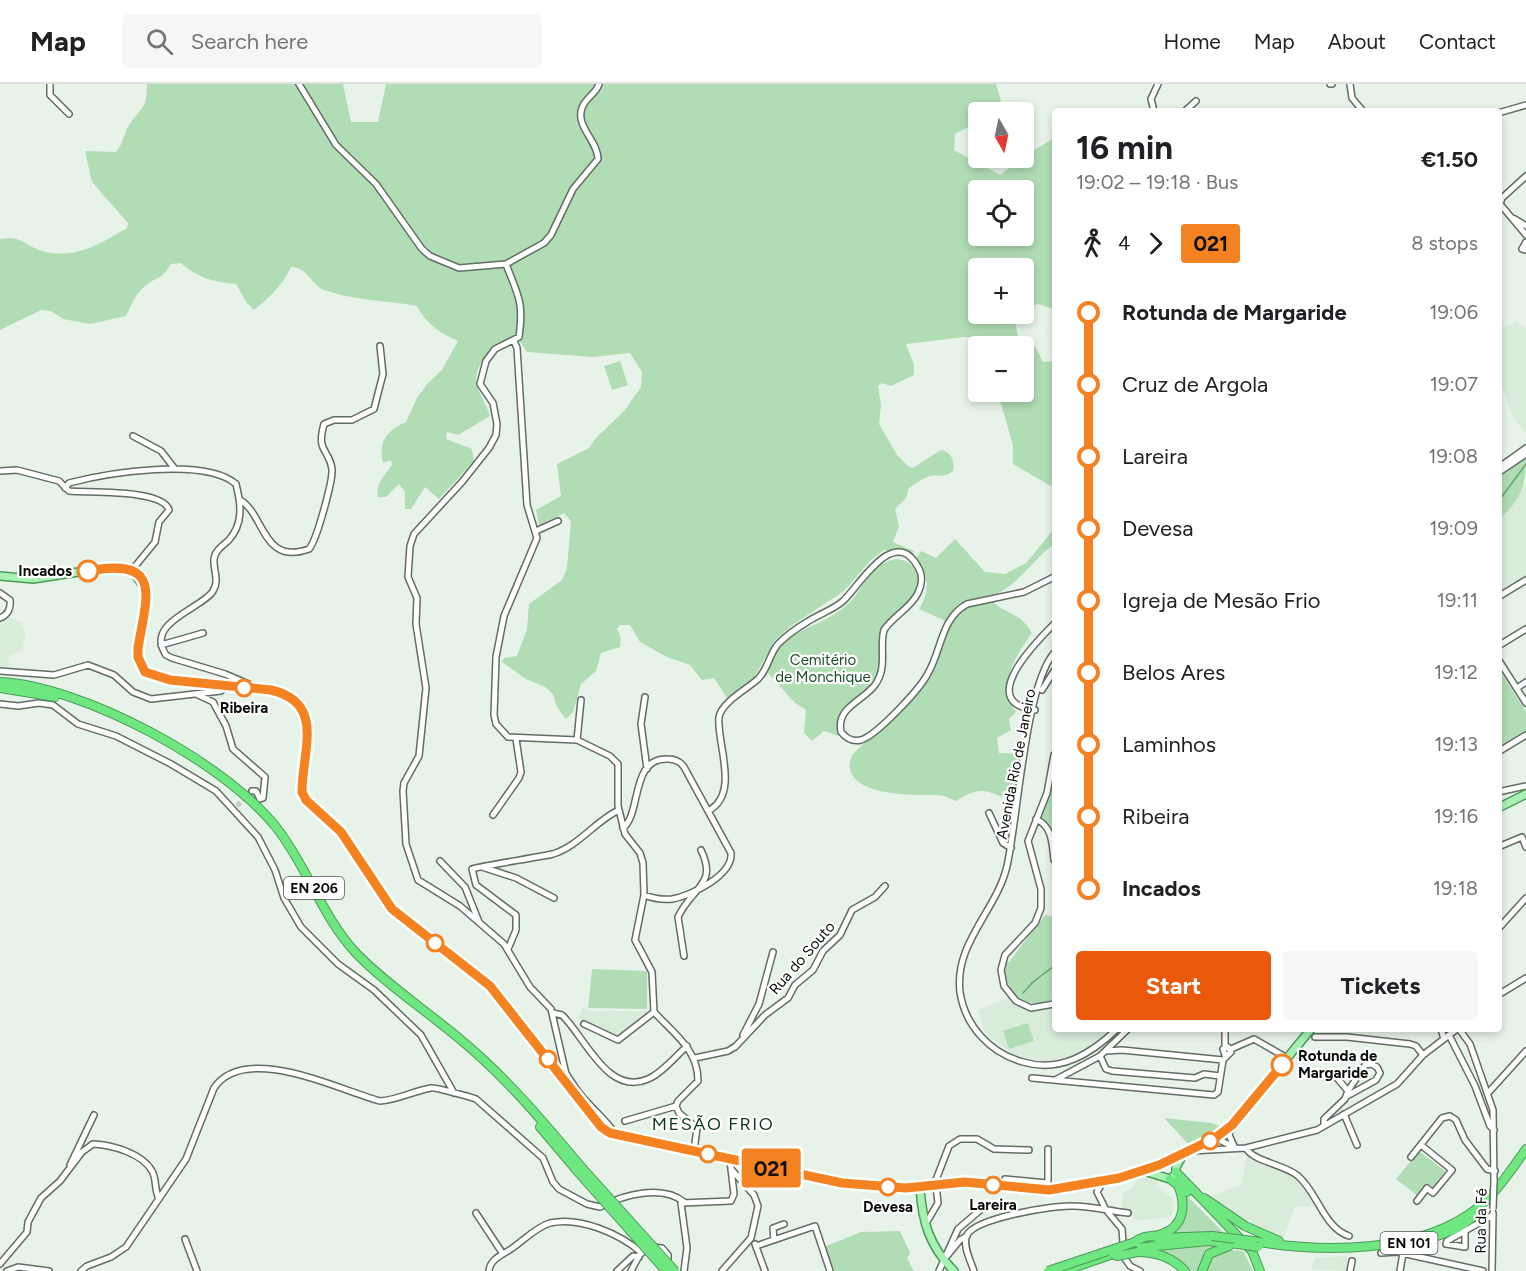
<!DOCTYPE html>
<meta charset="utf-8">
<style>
:root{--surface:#fff;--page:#f6f6f6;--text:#202124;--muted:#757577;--line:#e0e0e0;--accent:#ea580c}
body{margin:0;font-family:Figtree,sans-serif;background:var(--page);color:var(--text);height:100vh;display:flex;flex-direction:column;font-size:22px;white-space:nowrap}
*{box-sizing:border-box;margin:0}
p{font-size:20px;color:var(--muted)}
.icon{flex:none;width:33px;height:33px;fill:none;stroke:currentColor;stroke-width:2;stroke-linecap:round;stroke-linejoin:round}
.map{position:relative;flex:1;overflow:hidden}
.panel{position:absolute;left:1052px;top:24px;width:450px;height:924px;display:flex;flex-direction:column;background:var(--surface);border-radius:6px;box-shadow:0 3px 9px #0003}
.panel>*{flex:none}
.badge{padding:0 12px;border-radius:4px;font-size:21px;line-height:39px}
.needle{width:39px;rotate:171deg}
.fabs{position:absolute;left:968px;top:18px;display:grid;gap:12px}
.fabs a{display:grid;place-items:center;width:66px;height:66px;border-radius:6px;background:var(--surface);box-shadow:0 3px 9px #0003;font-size:30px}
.map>.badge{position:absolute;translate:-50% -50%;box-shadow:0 0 0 3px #fff}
.legs{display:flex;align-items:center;gap:9px;height:66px;padding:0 24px;font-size:20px}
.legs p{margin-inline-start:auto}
.summary{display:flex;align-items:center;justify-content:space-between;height:102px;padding:0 24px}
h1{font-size:33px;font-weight:700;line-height:45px}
.button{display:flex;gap:12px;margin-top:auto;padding:12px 24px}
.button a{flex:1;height:69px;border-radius:6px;background:var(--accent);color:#fff;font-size:24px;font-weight:700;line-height:69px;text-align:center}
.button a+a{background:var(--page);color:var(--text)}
ul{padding:0 24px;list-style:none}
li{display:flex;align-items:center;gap:21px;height:72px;font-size:22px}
li i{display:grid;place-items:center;width:9px;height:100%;margin:0 8px;background:currentColor}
li i::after{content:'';width:15px;height:15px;margin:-8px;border:4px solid;border-radius:50%;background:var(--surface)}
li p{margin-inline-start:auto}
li:first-child i{background:linear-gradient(#0000 50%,currentColor 0)}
li:last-child i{background:linear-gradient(currentColor 50%,#0000 0)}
header{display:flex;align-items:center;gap:36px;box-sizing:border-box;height:84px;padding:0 30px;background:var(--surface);border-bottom:2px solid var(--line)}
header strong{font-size:28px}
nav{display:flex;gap:33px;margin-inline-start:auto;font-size:21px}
.search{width:420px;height:54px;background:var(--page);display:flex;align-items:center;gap:15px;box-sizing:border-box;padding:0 21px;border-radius:6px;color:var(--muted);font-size:22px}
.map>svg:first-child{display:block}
.built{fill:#d9ecda}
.green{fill:#b0ddb3;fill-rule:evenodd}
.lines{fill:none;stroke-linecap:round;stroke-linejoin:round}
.stream{stroke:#5ea767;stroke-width:1.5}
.minor-tunnel{stroke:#c6d0c7;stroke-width:5;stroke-dasharray:5 2.5;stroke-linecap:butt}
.minor-casing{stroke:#626d63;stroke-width:8}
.major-casing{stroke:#4b9a57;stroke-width:10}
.highway-casing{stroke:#4b9a57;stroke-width:10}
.minor{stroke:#fff;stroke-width:5}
.major{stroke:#a8f1b3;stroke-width:7}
.highway{stroke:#6ee781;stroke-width:8}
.minor-bridge-casing{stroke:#626d63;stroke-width:8;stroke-linecap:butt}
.highway-bridge-casing{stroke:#4b9a57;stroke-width:10;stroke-linecap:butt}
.minor-bridge{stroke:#fff;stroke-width:5}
.highway-bridge{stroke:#6ee781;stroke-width:8}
.line-1-casing{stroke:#fff;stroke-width:14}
.line-1{stroke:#f58220;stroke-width:9}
.stop-1-dot{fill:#fff;stroke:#f58220;stroke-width:3}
.labels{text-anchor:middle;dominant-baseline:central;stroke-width:4.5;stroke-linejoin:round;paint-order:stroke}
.shield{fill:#fff;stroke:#535553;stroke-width:1.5}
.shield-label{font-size:14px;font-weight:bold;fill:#090c09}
.stop-label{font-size:15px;font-weight:bold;fill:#090c09;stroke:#fff}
.park-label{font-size:15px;fill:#1a4e23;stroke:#fff}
.street-label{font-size:15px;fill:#090c09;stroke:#fff}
.quarter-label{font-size:18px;letter-spacing:1.5px;fill:#0d3b17;stroke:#fff}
</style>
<header>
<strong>Map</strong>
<div class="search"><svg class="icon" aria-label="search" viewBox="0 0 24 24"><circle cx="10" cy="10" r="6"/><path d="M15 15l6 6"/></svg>Search here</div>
<nav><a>Home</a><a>Map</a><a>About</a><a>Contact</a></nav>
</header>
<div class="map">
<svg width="1526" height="1187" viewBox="0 0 1526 1187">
<rect width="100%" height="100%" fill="#e7f3e8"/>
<path class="built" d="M1516,238L1526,244V349L1513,334L1499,291V245Z
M1526,398V492L1499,509L1498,435L1508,426Z
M7,532L21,538L26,552L22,566L8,573L10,581L6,583L0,582V536Z
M1008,914L1025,925L1037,927L1054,922V945H1110L1093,960L1069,973L1043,977L1017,972L985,950L978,926Z
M583,923L589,927H649L616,953L578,934Z
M1247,1072L1286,1087L1299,1095L1317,1119L1308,1123L1295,1122L1283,1155L1263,1149L1216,1119L1211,1112L1241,1101Z
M1149,1092L1159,1095L1156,1102L1171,1113L1174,1118L1173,1127L1170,1133L1133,1137V1132L1121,1126L1124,1109L1134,1102L1138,1094Z
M1347,1172V1187L1311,1186L1315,1174Z"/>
<path class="green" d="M147,0H343L351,38H378L386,0H996L1001,17L997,26L978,28V38L955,50L954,66L1000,91L1026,71L1054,54V225L1038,220L1023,224V184H978V230H1020L1015,238L1018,253L1036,264L1043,278L1054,277V404L1013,380V362L998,308H1023V262H1005L1001,253H965L906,260L914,281V291L891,302L882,299L878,302L881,321L879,340L897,371L909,383L913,384L941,366C952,368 955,378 953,387C941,396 939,389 930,392C924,394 914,400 909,404L906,414L895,425L899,442L893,458L914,467L912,472L884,466L871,476L844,507L791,542L775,556L754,594L727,614L714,594L702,596L690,581L667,573L640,558L630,541H620L617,545L621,554L620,563L601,569L596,587L581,600L573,628L566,635L557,623L553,610L545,603L526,595L502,578L504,574L517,572L527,545L529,520L562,496L567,484L571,437L564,429L539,441L536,426L561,412L557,380L589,364L596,354L625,326L641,303L642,288L630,269L592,273L527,268L521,259L513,254C494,257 469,285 478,305C482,315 487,322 490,332L458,351L447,348L446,355L472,365L474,377L439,415L425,403L411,425H405V408L399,400L386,413H378C375,400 385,391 392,381L391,376L383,379C378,358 387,346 406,338L417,314L428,299L442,286L458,257C440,249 426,240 417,222C386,216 354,217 324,206C311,201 308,183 291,183C282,202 270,213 254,226L247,219L236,200C215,198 197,194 181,179L171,180C160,198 158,191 145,202C135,210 131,222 126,232L90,240L63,235L51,227L41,226L0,246V155C22,152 21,159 39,166C72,177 99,161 127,144L128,139L92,98L85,67L116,68C124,59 124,47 131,38C143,22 147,23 147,0ZM978,106H1023V152H978Z
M620,277L628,301L612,306L604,282Z
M1526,373C1526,402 1521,416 1499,435V394Z
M1054,445V460C1031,477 1018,503 989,513C1002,531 1018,525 1032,549C1016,571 995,604 1016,628L1009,635L1011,646L997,654L999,669L1021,670L1012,712C1002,716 994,708 984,707C973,706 964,712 956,717C950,715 944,711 938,711C917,711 856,713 850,685C849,681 851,675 852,671L924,601L934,584L948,538L919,525C930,507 929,492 916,475L921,467L936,474L955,455L985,488L1005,490L1026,479Z
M896,475C905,476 910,478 915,486C929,512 893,525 884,542C875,559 885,578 875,595C862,620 830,619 839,652L824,647L812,657L804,649L806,626L795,619L767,588C783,542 817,547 847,521C867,503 865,482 896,475Z
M1498,584L1526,628V646L1499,663Z
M1054,681V768L1046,740L1040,734L1048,717Z
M1045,831L1054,833V914C1027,930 1002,907 1005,878H1009Z
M592,885L647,887V925L588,924Z
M1028,939L1034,957L1009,965L1003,947Z
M1164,1034L1211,1039L1226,1044L1193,1065Z
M1419,1067L1445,1087L1433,1103L1428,1099L1418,1112L1396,1095Z
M1185,1110L1224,1149L1168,1150C1181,1138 1189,1129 1185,1110Z
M900,1147L910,1169L907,1175L914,1187H833L824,1163L861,1148Z
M1205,1161H1222L1217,1163L1200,1187H1187L1156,1167L1157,1165Z
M1226,1166L1243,1167L1253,1187H1206L1209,1176Z"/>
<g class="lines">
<path class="stream" d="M1498,418L1526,380
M1023,909L1033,898L1054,882"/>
<path class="minor-tunnel" d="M237,722L252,707"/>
<defs>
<path id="minor" d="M50,0V11L69,30
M299,0L336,61L376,100L422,165L430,172L459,184L506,180L544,159L551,151L573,105L598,75C598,57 575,42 582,24C585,14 596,10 599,0
M1330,0H1332
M1350,0L1352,14L1363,27
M1154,27L1151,15L1158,0
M1185,27L1196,17
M1498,29L1526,21
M1500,120L1526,151
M1500,120L1502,114L1526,92
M1515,135L1526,142
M1526,158L1522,165L1526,166
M506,180C518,212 524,217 519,253L495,265L486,277L480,300L493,319L497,340L496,351L489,364L462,398L414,450L410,462L408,493L417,514L416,540L426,604L419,672L404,699L403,707L406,760L418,796L460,822L504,860L530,903L551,925L566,990V999
M514,257L517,264L527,421L537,454L504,532L496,573L494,631L496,640L508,653L577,656L610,672L618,680V722L625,750L640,769L643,779L644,811L635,856L652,888L654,928C674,950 698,965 698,997L678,1017L676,1022
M133,352L161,367L175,385
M1498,384L1526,364
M0,387L17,386L59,397L69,407C90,409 163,405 169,426L159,438L155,458L132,486
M1498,389L1526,370
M65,404L69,399C107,389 204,373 236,400C241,420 244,440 228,457C222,462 215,467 214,475C213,487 220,496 213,507C202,525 144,538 166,571L172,574L225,590L251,601L253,605
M240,416C265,430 262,482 309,465C317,456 333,396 332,385C329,364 316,369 324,340L334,336H352L374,325L383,290L380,262
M536,447L558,437
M0,509L10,516C11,524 8,531 0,534
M1498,513L1526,496
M161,561L203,549
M1498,562L1526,545
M1054,569C1025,603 1018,733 1007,782C997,826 954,859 960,908C965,942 990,969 1023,978C1060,989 1091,970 1117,945
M1498,575L1526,619
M0,587L54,591L88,581L114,591L133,608L151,615L221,607L225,601
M1517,604L1526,598
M1042,606L1054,587
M198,611L213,618L226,642L233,665L265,693L263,714L260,715L256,707H252
M645,613L641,640L647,685
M0,620L18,622L39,619L53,621L78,640L116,652L171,680L216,707L258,753L275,786L284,814L301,843L338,880L374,906L421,951L454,1009
M1035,626C975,619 1036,558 1054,540
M577,656L581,616
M1498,668L1526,651
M1054,671L1047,709L1028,757L1041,805V824L1035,839L1005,871L1001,886L1004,902L1016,917L1031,924L1054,920
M1498,708L1526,702
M708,727C741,710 716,658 719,633C722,618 747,605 758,595C768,585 769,571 778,560C786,552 797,544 807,538C819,530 833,526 843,517C858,504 894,439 918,483C923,491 922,501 918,509C910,525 894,531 884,546C879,565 888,583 875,601C862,618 836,623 841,648C846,654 853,658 861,656C877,651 919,606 927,591C942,567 940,535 967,520L1024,508L1054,493
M989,729L1003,759L1011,764
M493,731L519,694L521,688L516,655
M1036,735C1053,743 1052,760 1054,776
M623,744C642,729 630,673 668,675C675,675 680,677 684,683L731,769C733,791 691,812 672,815C663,816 652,814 644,811
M1498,763L1522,753L1526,763
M440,777L465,803L479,838
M482,783L516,794L554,814
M1498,845L1526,814
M508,865L516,846V831L476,801L472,785C475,783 540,773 553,770C579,762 595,737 619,726
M684,872L678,833C692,803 718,801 701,766
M1498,911L1526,894
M553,929L562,931C585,953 608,1013 648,995C662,989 675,973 687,962
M584,940L618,956L654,928
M1225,945V963
M1441,945L1444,955
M1459,945L1470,960L1493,1026L1494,1097
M743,951L759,920L773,868
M1449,951L1475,1002L1490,1042L1494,1046
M1315,953H1347L1410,960L1416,962L1423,971
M735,963L765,931L788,914L795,901L813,886L823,867L840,851L852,826L875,813L885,802
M1231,965L1254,955L1287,974
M1106,967L1122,966L1223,976
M1100,972L1106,985L1112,987L1195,994L1204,990L1220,992
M695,974L728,967L736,962
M556,985H563C570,995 577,1008 586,1017C594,1026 611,1041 615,1050
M1032,994L1214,1011L1218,1008L1223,976L1231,968L1228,963L1223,965L1225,971
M1057,995L1100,972L1128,945
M1488,1009L1526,967
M1347,1012L1376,996L1380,989L1377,983L1371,980L1365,981L1348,1007
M676,1022L679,1029L697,1044L694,1067
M1344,1030L1357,1061
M625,1037L676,1022
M1232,1041L1229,1051L1235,1064
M1324,1042V1035L1345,1015L1348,1007L1336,993H1325
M1215,1054L1234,1063
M1246,1064C1252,1077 1286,1081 1298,1092C1318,1109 1324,1144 1349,1152
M1191,1067L1246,1064L1317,1046L1397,1000L1423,971L1457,945
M1411,1073L1442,1034L1450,1032L1456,1036L1465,1056L1487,1085L1495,1087
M70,1081L94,1031
M1005,1095L1047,1099
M1103,1098L1097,1108L1106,1126L1122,1145L1124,1173L1130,1182L1140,1187
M934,1101L949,1062L960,1055H977L994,1065L1029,1066
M1048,1102V1065
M1417,1117L1427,1104L1433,1109L1452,1086L1421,1061
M476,1129L503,1170
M925,1141L938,1119L936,1101
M1465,1148V1163L1446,1160L1447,1157L1493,1131
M185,1155L197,1187
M774,1156L773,1144L784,1140
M755,1160L765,1187
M756,1162L815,1142L830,1187
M652,1163L662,1164L668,1171V1179
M1381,1169L1397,1168L1483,1187
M947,1172L960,1156L967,1152
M0,1180L27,1148L28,1138L41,1114L60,1097L82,1068L93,1060C112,1061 142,1069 152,1087C157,1095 154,1106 159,1115
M7,1187L18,1183L49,1187
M81,1187L87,1182L111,1173L126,1163L186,1075L214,1004C245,958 339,1006 380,1017C398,1016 413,1007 431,1004C434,1003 471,1013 476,1015L543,1074L553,1098L559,1105L587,1120L600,1123C623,1111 662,1100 684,1118
M489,1187C490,1175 502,1171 511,1165C523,1157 536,1143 550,1139C580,1132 620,1150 642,1169
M617,1187L633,1172L639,1173
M631,1187L640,1170L644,1167
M684,1187L687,1164L681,1119L731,1117L734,1110L731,1085
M722,1187L751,1154L758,1122L754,1111L731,1085L730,1075
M939,1187L958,1145L985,1122
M974,1187C971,1178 962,1161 967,1151C976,1134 1053,1121 1073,1122C1091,1122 1110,1127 1128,1129
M1350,1187L1352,1177
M1400,1187L1403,1169
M1492,1187L1493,1129"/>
<path id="major" d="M0,492L33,495L117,482L132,486L147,507L138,564V573L145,588L169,596L271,606C326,619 302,666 302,708L306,716L341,748L391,825L482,894L601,1043L610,1049L841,1099L906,1104L965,1098L1040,1107L1103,1098L1159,1081L1220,1052L1232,1041L1311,945
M1498,724L1526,710
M1144,1087L1170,1095L1176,1090V1083L1183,1071
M920,1103C922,1137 929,1162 954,1187"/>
<path id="highway" d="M0,598C83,602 224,678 276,743C307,782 322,833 356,869C388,902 427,927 461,956C507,994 545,1040 583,1085
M0,604L55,613
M540,1043L579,1089
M1176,1088L1252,1167L1260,1187
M1170,1095L1187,1108
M1204,1114L1245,1142L1279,1157
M1157,1154L1212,1152
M1429,1155L1456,1145L1479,1129
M1253,1157C1324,1169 1422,1170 1480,1122C1498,1106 1512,1085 1526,1065
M1135,1158C1142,1151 1153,1153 1162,1150C1185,1142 1186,1120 1178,1101
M1136,1164L1208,1157L1238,1160
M1138,1168C1157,1168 1172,1173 1185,1187
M1064,1187L1113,1170
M1202,1187L1209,1170L1229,1162"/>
</defs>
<use href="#minor" class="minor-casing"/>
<use href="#major" class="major-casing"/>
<use href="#highway" class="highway-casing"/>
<use href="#minor" class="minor"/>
<use href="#major" class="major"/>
<use href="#highway" class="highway"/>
<defs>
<path id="minor-bridge" d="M1493,1125L1494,1097"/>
<path id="highway-bridge" d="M583,1085L675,1187
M579,1089L666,1187
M1212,1152L1253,1157
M1238,1160L1258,1163
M1113,1170L1117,1172L1138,1168
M1048,1187L1135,1158"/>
</defs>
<use href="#minor-bridge" class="minor-bridge-casing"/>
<use href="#highway-bridge" class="highway-bridge-casing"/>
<use href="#minor-bridge" class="minor-bridge"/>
<use href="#highway-bridge" class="highway-bridge"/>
</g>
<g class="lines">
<defs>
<path id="line-1" d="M88,487C163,473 147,511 138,564V573L145,588L170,596L271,606C326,619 302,666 302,708L306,716L341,748L392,825L490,902L601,1043L610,1049L842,1099L906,1104L965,1098L1049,1106L1119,1094L1159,1081L1215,1054L1232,1041L1282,981"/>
</defs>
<use href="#line-1" class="line-1-casing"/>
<use href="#line-1" class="line-1"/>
</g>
<g class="stop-1-dot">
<circle cx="88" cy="487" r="10"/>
<circle cx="244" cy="604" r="8"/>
<circle cx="435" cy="859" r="8"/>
<circle cx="548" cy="975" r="8"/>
<circle cx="1282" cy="981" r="10"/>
<circle cx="1210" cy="1057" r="8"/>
<circle cx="708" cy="1070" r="8"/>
<circle cx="993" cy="1101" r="8"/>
<circle cx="888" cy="1103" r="8"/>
</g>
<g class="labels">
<g class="shield">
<rect x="284" y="793" width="60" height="22" rx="4.5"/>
<rect x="1380.5" y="1148" width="57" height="22" rx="4.5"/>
</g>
<g class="shield-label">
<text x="314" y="804">EN 206</text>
<text x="1409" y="1159">EN 101</text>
</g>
<g class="stop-label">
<text x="72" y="487" text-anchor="end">Incados</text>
<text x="244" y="624">Ribeira</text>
<text x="1298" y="972" text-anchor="start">Rotunda de<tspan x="1298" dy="17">Margaride</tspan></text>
<text x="993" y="1121">Lareira</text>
<text x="888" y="1123">Devesa</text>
</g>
<g class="park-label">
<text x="823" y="576">Cemitério<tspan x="823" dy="17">de Monchique</tspan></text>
</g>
<g class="street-label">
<text transform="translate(1016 680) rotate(-79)">Avenida Rio de Janeiro</text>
<text transform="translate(802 874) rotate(-49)">Rua do Souto</text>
<text transform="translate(1481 1137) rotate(-89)">Rua da Fé</text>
</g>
<g class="quarter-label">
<text x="713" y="1040">MESÃO FRIO</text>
</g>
</g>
</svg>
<div class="fabs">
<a><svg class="needle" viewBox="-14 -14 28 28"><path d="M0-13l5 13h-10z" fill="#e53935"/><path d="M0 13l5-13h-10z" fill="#757577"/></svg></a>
<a><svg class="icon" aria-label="locate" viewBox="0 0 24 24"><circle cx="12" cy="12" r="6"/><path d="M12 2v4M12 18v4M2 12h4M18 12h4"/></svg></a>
<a>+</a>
<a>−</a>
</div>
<b class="badge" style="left:771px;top:1084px;background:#f58220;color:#111">021</b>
<section class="panel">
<div class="summary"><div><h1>16 min</h1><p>19:02 – 19:18 · Bus</p></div><b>€1.50</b></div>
<div class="legs"><svg class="icon" aria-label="walk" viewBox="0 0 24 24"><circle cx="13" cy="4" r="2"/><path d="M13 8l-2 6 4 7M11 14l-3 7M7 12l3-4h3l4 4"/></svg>4<svg class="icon" aria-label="forward" viewBox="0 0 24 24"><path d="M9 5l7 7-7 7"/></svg><b class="badge" style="background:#f58220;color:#111">021</b><p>8 stops</p></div>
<ul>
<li><i style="color:#f58220"></i><b>Rotunda de Margaride</b><p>19:06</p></li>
<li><i style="color:#f58220"></i><span>Cruz de Argola</span><p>19:07</p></li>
<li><i style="color:#f58220"></i><span>Lareira</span><p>19:08</p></li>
<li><i style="color:#f58220"></i><span>Devesa</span><p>19:09</p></li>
<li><i style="color:#f58220"></i><span>Igreja de Mesão Frio</span><p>19:11</p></li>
<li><i style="color:#f58220"></i><span>Belos Ares</span><p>19:12</p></li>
<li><i style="color:#f58220"></i><span>Laminhos</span><p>19:13</p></li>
<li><i style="color:#f58220"></i><span>Ribeira</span><p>19:16</p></li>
<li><i style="color:#f58220"></i><b>Incados</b><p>19:18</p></li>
</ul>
<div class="button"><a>Start</a><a>Tickets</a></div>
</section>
</div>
